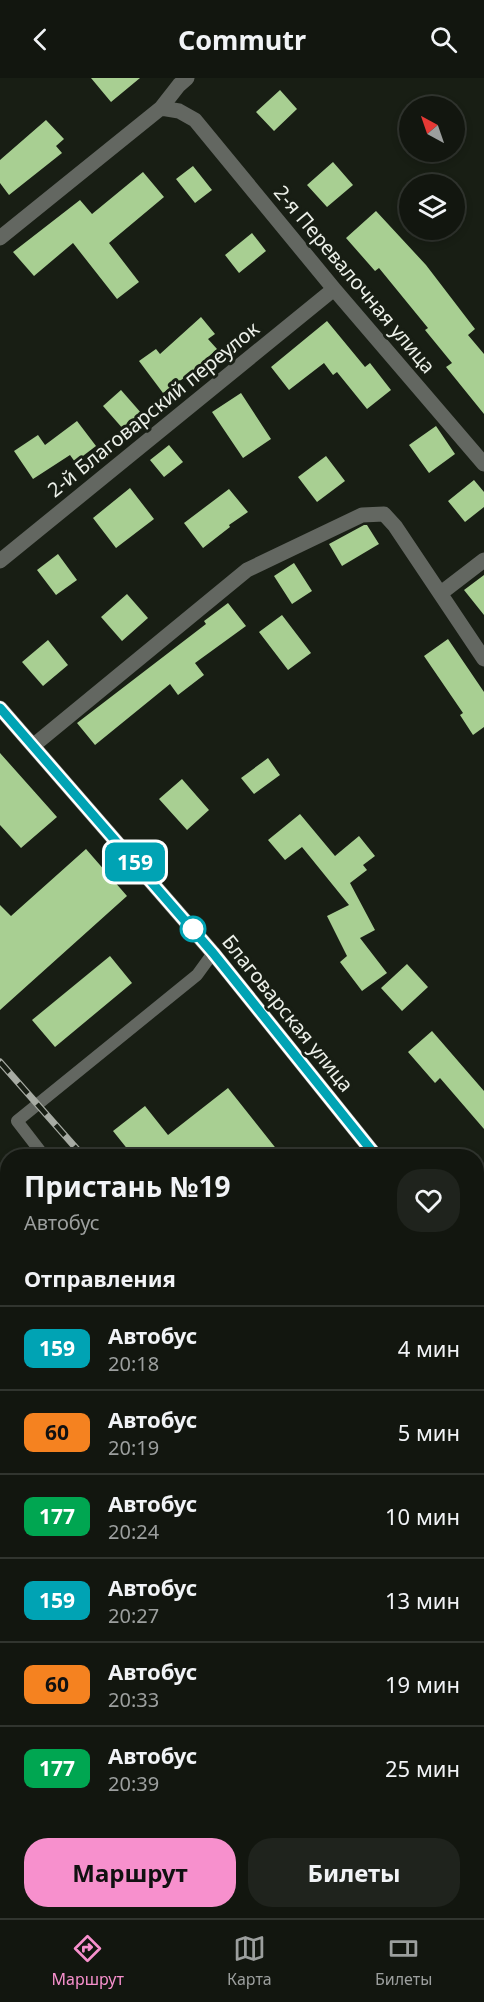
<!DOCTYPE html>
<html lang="ru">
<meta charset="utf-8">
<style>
:root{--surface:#12160f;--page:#1f231d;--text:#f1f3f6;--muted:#9c9f9e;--line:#31352f;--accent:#f790cd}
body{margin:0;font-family:"Noto Sans",sans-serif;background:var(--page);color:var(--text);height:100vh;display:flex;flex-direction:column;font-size:22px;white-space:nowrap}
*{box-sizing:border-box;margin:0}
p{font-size:20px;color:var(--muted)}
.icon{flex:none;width:33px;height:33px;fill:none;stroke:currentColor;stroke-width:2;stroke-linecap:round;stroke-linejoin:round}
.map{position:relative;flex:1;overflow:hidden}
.sheet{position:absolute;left:0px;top:1071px;width:484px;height:770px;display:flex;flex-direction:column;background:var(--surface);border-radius:24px 24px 0 0;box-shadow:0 3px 9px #0003,0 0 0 2px var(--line)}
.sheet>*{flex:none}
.badge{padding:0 12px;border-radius:9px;font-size:21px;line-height:39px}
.needle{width:39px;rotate:320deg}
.tools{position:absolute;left:399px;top:18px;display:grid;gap:12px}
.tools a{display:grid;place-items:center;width:66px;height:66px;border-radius:50%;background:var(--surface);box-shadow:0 3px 9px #0003,0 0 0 2px var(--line);font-size:30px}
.map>.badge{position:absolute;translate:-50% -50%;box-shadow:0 0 0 3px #fff}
h2{padding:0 24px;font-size:22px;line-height:54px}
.round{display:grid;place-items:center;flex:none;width:63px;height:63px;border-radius:24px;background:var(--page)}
.headline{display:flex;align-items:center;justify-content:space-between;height:102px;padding:0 24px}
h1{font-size:28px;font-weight:700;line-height:45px}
.button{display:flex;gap:12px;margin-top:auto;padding:12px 24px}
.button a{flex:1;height:69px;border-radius:24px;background:var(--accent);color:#111;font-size:24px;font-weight:700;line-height:69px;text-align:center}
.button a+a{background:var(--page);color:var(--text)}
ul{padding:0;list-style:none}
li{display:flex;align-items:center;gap:18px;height:84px;padding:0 24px;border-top:2px solid var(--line)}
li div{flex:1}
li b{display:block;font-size:22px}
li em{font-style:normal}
li .badge{min-width:66px;font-weight:700;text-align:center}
header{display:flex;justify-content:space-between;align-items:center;height:78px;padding:0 24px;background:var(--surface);font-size:27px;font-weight:700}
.dock{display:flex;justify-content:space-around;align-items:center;height:84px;border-top:2px solid var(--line);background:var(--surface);font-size:16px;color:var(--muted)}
.dock a{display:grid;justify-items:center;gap:3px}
.dock .active{color:var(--accent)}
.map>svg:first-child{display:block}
.green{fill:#182f07}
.water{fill:#35561d}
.building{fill:#a8cf92}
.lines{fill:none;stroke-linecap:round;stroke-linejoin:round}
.service{stroke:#636761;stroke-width:12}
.minor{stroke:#636761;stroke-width:15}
.tertiary{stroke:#636761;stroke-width:15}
.rail-casing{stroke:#a7aba3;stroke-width:7}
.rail{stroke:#181e14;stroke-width:4.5;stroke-dasharray:14;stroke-linecap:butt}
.line-casing{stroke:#fff;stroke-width:14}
.line{stroke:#00a3b4;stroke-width:9}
.stop-dot{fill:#fff;stroke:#00a3b4;stroke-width:3}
.labels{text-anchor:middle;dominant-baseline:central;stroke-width:6;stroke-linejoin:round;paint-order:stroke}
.street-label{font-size:20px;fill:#ecf0e9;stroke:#181e14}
</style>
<header><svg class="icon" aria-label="back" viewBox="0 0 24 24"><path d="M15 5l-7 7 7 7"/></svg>Commutr<svg class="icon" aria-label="search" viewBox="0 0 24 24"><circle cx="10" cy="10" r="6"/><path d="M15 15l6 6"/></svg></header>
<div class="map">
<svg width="484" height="1840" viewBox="0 0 484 1840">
<rect width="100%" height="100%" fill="#181e14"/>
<path class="green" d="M0,1465L8,1485L7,1773L0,1770Z
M168,1833H296L304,1840H186Z"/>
<path class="water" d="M0,1770L7,1773L8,1833H168L186,1840H0Z"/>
<path class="building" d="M91,0H140L111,24Z
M280,12L297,31L274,53L256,34Z
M46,42L64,61L56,68L62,75L9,117L0,105V82Z
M333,84L353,107L327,129L307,107Z
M193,88L212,112L195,125L176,101Z
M143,94L164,119L109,165L139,204L117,221L73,165L34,198L13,174L80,122L92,136Z
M376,133L426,187L475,251L468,257L484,276V336L446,289L452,285L425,252L428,250L379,190L375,193L346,160Z
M252,155L266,173L239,195L225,177Z
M201,239L215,256L208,261L217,271L188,297L163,315L139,283L156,271L160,276Z
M327,243L365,289L370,285L391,312L367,331L337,294L333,297L324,285L289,312L271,289Z
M121,312L142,336L124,352L103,328Z
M241,315L271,361L243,380L212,334Z
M77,343L96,368L75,384L70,377L33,401L14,373L38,357L45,367Z
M436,348L455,376L429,395L409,367Z
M169,367L183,384L164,399L150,382Z
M326,378L345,403L317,424L298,399Z
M474,402L484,414V429L465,444L448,423Z
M130,410L154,441L116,470L93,440Z
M229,411L248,434L229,447L230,449L203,470L184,445Z
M364,447H367L379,466L342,488L329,466Z
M58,476L77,502L56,517L37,492Z
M294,485L312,513L292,526L274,498Z
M484,497V537L464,512Z
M127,516L148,540L122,563L101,539Z
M228,525L246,548L195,585L204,597L178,617L170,606L95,667L77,645L206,546L204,543Z
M282,537L311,575L288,592L259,554Z
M448,561L484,614V649L473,657L460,637L463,635L424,578Z
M48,562L68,587L43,608L22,584Z
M0,675L57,739L21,770L0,747Z
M268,680L280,697L254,716L241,700Z
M182,701L209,732L187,752L159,721Z
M300,736L335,778L359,758L375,778L363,787L367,792L350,805L375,852L360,860L387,895L362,913L340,884L347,878L327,838L349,827L302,769L285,782L268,762Z
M86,771L127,818L0,932V827L11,838Z
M110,878L132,905L55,969L32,942Z
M407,886L428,909L402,933L381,910Z
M432,953L484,1013V1051L440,1000L435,1005L408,974Z
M228,1010L282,1078H133L113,1053L145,1028L168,1057Z"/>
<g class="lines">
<path class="service" d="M44,1078L17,1043L197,897L213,875
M477,1602L484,1608"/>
<path class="minor" d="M161,30L179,7L187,0
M0,160L161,30L179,33L195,42L334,211L484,386
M0,483L334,211
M441,515L484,482
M34,667L247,492L362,437L384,436L395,448L484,581"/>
<path class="tertiary" d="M0,630L213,875L376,1078
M477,1204L484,1213"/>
<defs>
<path id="rail" d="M0,984L83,1078
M0,1105L8,1124
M477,1447L484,1452
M477,1530L484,1538"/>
</defs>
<use href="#rail" class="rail-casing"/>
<use href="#rail" class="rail"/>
</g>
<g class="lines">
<defs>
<path id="line" d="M0,630L213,875L376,1078"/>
</defs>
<use href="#line" class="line-casing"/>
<use href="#line" class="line"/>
</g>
<circle class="stop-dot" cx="193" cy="851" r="12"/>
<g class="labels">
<g class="street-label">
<text transform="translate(355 201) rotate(50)">2-я Перевалочная улица</text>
<text transform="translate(153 331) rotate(-39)">2-й Благоварский переулок</text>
<text transform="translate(288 935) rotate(51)">Благоварская улица</text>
</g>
</g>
</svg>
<div class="tools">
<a><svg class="needle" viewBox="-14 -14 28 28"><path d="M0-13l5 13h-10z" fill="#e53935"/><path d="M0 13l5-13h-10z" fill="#9c9f9e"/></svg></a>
<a><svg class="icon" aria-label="layers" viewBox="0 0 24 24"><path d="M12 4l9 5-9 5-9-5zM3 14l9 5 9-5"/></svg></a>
</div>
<b class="badge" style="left:135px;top:784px;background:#00a3b4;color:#fff">159</b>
<section class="sheet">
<div class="headline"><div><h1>Пристань №19</h1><p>Автобус</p></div><a class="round"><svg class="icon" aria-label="heart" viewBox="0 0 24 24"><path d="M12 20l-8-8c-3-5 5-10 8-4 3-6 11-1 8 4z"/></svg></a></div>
<h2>Отправления</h2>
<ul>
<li><span class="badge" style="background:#00a3b4;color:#fff">159</span><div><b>Автобус</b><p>20:18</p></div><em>4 мин</em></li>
<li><span class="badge" style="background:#f58220;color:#111">60</span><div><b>Автобус</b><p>20:19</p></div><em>5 мин</em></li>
<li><span class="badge" style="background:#00a651;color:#fff">177</span><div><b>Автобус</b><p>20:24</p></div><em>10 мин</em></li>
<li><span class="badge" style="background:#00a3b4;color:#fff">159</span><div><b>Автобус</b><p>20:27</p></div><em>13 мин</em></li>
<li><span class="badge" style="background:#f58220;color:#111">60</span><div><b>Автобус</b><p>20:33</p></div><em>19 мин</em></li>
<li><span class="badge" style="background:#00a651;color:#fff">177</span><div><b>Автобус</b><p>20:39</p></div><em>25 мин</em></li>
</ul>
<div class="button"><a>Маршрут</a><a>Билеты</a></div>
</section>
</div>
<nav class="dock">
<a class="active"><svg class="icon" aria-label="directions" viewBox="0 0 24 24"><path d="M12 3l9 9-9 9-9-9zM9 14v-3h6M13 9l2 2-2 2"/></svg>Маршрут</a>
<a><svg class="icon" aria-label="map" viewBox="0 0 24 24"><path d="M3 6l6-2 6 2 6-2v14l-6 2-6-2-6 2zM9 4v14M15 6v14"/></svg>Карта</a>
<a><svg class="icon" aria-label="tickets" viewBox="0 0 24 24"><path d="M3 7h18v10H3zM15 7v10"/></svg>Билеты</a>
</nav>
